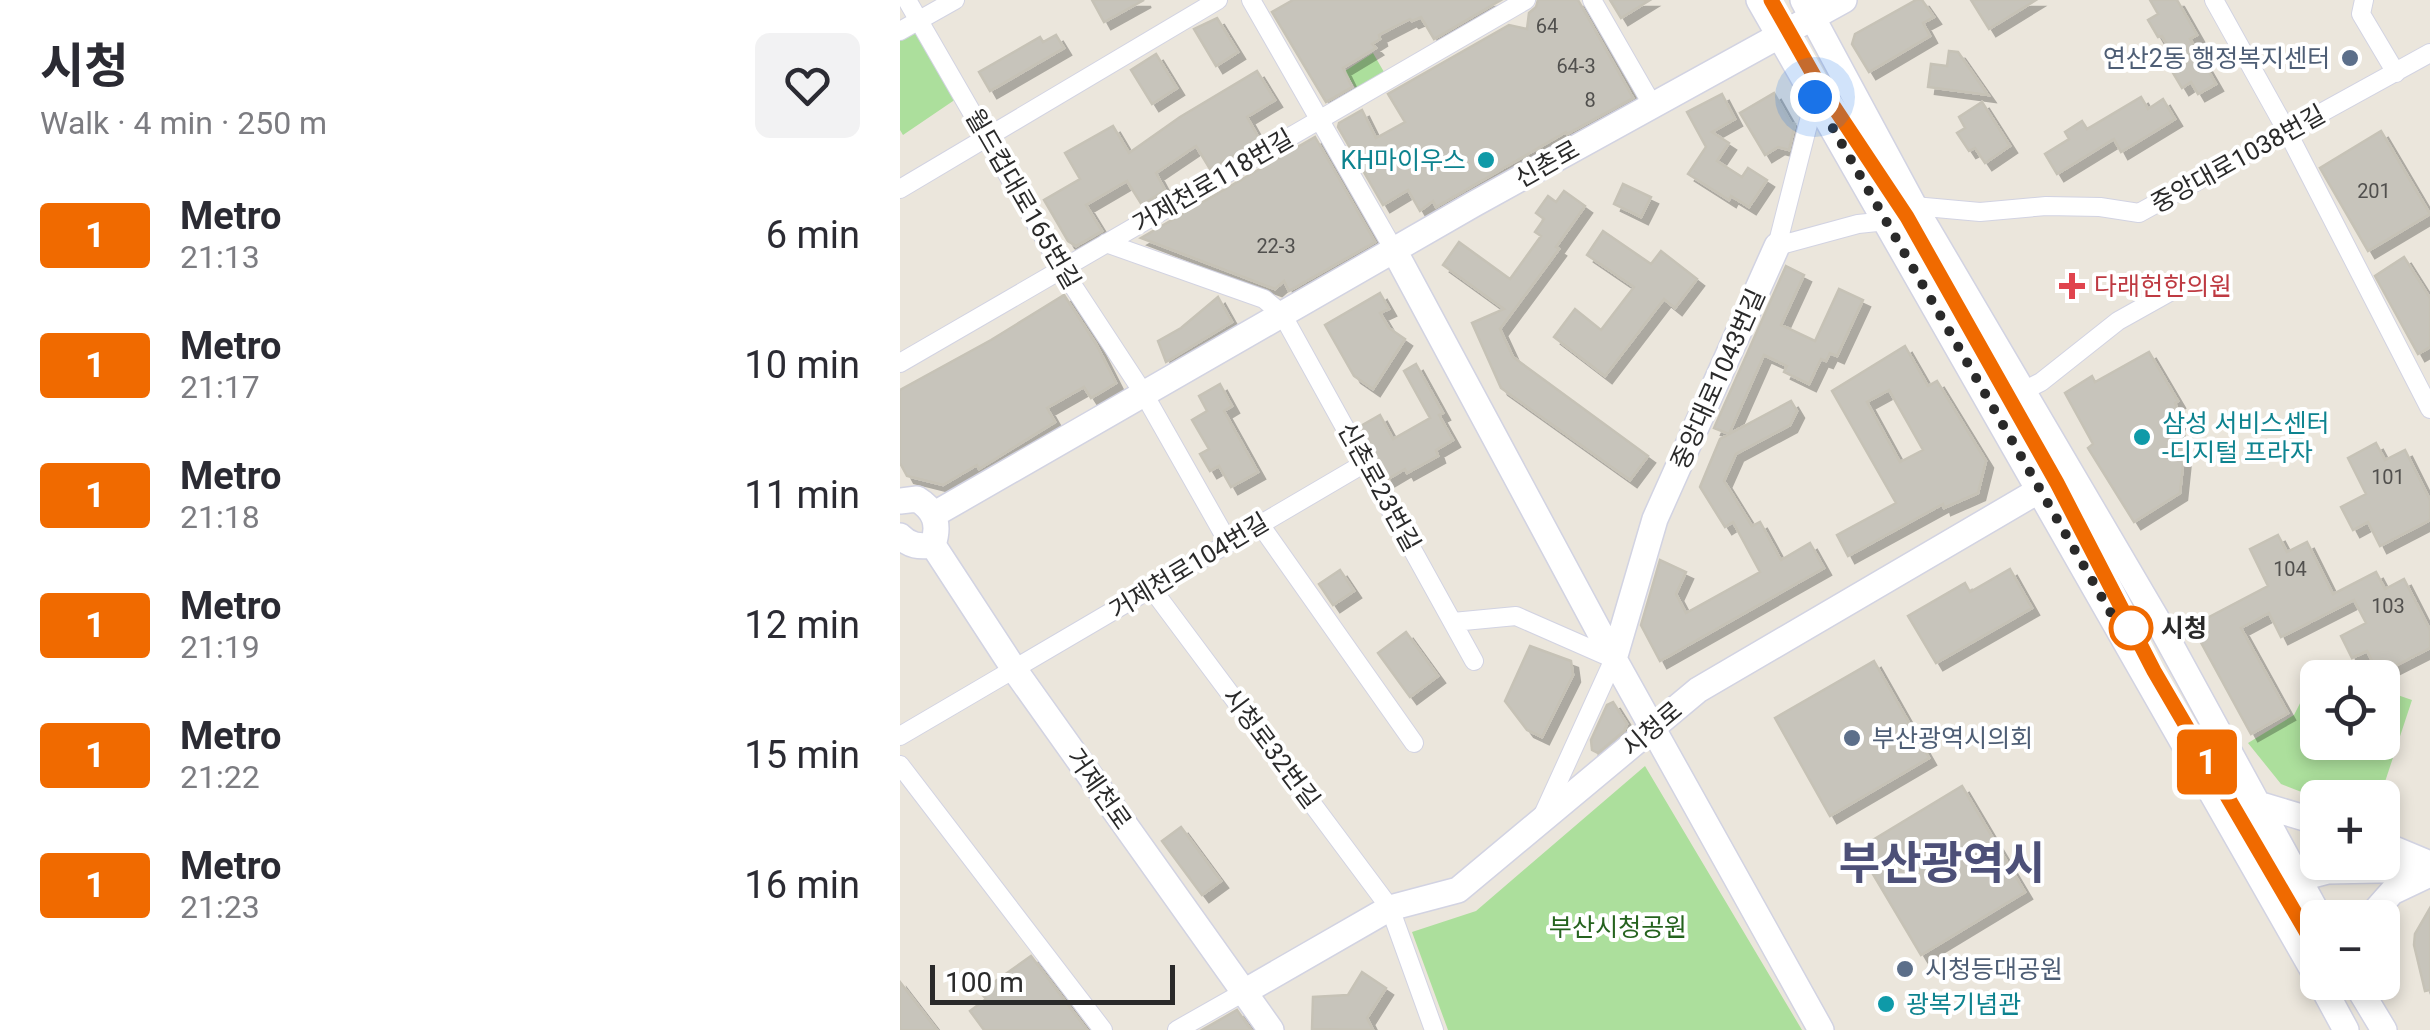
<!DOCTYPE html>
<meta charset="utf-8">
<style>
:root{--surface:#fff;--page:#f2f2f3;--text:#2b2b33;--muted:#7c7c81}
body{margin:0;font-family:Roboto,"Noto Sans KR",sans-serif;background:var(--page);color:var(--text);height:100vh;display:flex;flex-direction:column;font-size:38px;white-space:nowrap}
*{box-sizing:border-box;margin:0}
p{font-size:32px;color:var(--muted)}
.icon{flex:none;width:55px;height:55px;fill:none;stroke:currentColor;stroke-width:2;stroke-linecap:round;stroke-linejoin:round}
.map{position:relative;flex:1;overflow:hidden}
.details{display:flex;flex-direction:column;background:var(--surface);width:900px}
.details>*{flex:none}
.badge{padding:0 20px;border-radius:8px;font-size:35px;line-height:65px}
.fabs{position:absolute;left:1400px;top:660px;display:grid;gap:20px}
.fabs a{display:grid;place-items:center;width:100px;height:100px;border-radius:15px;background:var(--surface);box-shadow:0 5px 15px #0003;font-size:50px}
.scale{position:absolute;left:30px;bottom:25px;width:245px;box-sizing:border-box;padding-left:10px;border:5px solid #2a2a2a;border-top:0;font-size:28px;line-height:35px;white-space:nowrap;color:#2a2a2a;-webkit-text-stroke:8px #fff;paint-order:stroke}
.you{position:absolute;width:50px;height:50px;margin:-25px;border:8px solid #fff;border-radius:50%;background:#1a73e8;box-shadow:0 0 0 15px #1a73e833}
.map>.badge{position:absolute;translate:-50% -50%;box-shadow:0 0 0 5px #fff}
.round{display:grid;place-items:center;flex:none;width:105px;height:105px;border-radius:15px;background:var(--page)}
.head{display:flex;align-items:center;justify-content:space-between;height:170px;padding:0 40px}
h1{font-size:48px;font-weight:700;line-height:75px}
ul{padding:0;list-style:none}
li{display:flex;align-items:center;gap:30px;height:130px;padding:0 40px}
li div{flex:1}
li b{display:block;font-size:38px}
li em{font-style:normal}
li .badge{min-width:110px;font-weight:700;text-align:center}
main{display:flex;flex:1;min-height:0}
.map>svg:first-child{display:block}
.green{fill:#acdf9c}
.building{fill:#c7c4bb;stroke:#c6c2b6;stroke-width:2.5;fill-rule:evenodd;filter:url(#shadow)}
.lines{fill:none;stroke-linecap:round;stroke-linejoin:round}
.street-casing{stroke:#d2d3e2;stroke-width:20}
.secondary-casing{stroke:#d2d3e2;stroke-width:28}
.street{stroke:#fff;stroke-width:18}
.secondary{stroke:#fff;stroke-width:25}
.line-casing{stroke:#fff;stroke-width:22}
.line{stroke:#f06a00;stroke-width:15}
.walk{stroke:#2a2a2a;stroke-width:10;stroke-dasharray:0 18}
.service-dot{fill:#5c6f8a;stroke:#fff;stroke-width:4}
.culture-dot{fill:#0f9aa8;stroke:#fff;stroke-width:4}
.health-dot{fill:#e0444e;stroke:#fff;stroke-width:4}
.stop-dot{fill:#fff;stroke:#f06a00;stroke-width:5}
.labels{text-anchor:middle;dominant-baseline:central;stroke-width:8;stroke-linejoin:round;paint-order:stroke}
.number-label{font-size:20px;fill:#51504e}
.service-label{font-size:25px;fill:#4e5e75;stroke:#fff;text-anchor:start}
.street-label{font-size:25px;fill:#2a2a2a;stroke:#fff}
.culture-label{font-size:25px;fill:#0d838f;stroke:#fff;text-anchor:start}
.health-label{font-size:25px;fill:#be3a42;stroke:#fff;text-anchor:start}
.stop-label{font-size:25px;font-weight:bold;fill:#2a2a2a;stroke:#fff;text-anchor:start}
.park-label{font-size:25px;fill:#25631e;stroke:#fff}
.town-label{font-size:45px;font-weight:bold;fill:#4d5078;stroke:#fff}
</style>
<main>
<section class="details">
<div class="head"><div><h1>시청</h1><p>Walk · 4 min · 250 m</p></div><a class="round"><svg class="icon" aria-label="heart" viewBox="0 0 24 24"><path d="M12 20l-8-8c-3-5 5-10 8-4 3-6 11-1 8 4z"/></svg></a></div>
<ul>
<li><span class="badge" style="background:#f06a00;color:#fff">1</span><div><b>Metro</b><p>21:13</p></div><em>6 min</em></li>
<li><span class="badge" style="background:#f06a00;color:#fff">1</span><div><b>Metro</b><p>21:17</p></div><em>10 min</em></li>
<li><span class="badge" style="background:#f06a00;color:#fff">1</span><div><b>Metro</b><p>21:18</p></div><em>11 min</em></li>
<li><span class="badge" style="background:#f06a00;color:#fff">1</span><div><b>Metro</b><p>21:19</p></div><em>12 min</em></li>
<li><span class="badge" style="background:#f06a00;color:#fff">1</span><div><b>Metro</b><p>21:22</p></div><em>15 min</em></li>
<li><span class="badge" style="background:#f06a00;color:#fff">1</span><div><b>Metro</b><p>21:23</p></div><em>16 min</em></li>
</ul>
</section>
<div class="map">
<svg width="1530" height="1030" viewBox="0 0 1530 1030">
<defs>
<filter id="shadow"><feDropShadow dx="7" dy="7" stdDeviation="0" flood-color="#0004"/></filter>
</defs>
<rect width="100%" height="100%" fill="#ebe6dc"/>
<path class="green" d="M15,28L56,99L3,135L0,130V37Z
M473,53L484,72L456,89L445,71Z
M1417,670L1441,677L1418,678V742H1482L1483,690L1512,700L1480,797L1417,798L1381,784L1348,743L1394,715Z
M745,766L902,1030H548L512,932L576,911Z"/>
<path class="building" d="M192,0H244L204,22Z
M393,0H601L534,39L521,17L512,21L510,19L479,35L480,39L472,44L476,48L443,68L452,87L426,102L372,12Z
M638,0H678L733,98L667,134L666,132L536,207L533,201L520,211L508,190L483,205L438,127L439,123L462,110L476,138L505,122L488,94L609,25L627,29L629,13L636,7Z
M710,0H750L721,18Z
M1016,0H1022L1034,17L1023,23L1030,36L969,72L952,44L955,34Z
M1071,0H1136L1089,29Z
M1250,0H1277L1297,35L1290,39L1316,84L1298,94L1291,82L1282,88L1270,68L1278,63L1262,36L1258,37L1248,20L1258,14Z
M317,18L338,52L316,66L294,29Z
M156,35L164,48L90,91L79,72L140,37L143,42Z
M1049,51L1058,52L1088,95L1028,87L1031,64L1047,66Z
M256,54L277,88L252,104L231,70Z
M357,71L375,100L347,117L360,140L310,169L296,146L256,173L265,190L242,205L227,181L186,205L202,231L176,246L168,241L144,200L180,179L165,153L213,126L229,153L280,117Z
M874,93L891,123L895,124L889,150L878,147L865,155L840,113Z
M822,94L835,119L812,132L829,143L817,161L842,177L848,168L867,180L849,207L831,196L829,200L788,174L806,147L787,112Z
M1241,97L1248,109L1263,99L1275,119L1221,152L1214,139L1157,174L1145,154L1169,139L1165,132L1182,121L1187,129Z
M1082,102L1110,146L1085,163L1075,148L1069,151L1057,133L1065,128L1059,117Z
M1481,131L1530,214L1468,251L1420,168Z
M415,137L475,242L389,291L384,281L375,289L241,238Z
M723,184L751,197L741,217L714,204Z
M664,191L685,206L656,247L659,249L600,329L613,357L748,456L730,480L601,388L572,323L604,309L543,265L559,242L610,279L641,236L635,232L644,219L636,213L648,196L656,202Z
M703,231L751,264L761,251L797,279L775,308L764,299L705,376L654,337L675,309L701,330L734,287L687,255Z
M1504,257L1530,298V347L1518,354L1475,276Z
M886,266L904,275L881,325L915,341L939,289L963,300L937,356L930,353L926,361L921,359L909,384L884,372L887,366L864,355L829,434L814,428Z
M480,293L489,309L480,313L489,328L505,339L473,389L454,376L425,325Z
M164,295L196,344L216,383L191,398L184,387L147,408L155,422L79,469L77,465L43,485L7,476L0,463V390L91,340Z
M318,297L332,322L266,362L258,341L281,328Z
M1005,346L1028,386L1037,381L1086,461L1078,493L1044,508L1043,504L948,556L937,535L996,503L932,391ZM989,390L1023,450L1000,462L967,402Z
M1249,352L1278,401L1275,403L1282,420L1275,424L1285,445L1280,493L1234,522L1188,448L1193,444L1165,393L1192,376L1195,382Z
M516,364L543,413L539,415L553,440L536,450L538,456L507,473L505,469L488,479L459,427L480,415L493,439L530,418L504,371Z
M320,384L332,406L324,411L358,472L331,487L319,466L310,471L300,454L309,449L292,420L307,411L299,396Z
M891,401L897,411L890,425L836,454L824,481L852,526L860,522L881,560L910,543L924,568L760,661L741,625L760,560L786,572L776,594L786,613L860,572L833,522L825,527L800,487L820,439Z
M1476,443L1485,460L1505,450L1530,500V520L1480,546L1468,522L1453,530L1441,507L1466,494L1448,458Z
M1378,535L1387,552L1407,542L1433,594L1476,572L1485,589L1504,579L1530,630V648L1479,674L1467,651L1452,658L1441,636L1466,623L1454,600L1381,637L1369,613L1341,628L1388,713L1351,734L1292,626L1368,586L1350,549Z
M1110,569L1132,608L1036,663L1008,616L1065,583L1070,592Z
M440,570L454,591L433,605L419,584Z
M506,632L538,676L510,697L478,653Z
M630,646L671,661L673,675L642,737L627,730L605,701Z
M974,661L1029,758L930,816L875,718Z
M713,702L727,724L724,731L698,753L692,750L691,740L707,705Z
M1062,786L1125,892L1021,955L958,849Z
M281,827L321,881L302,895L262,841Z
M1530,908V990L1525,991L1514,945L1515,934Z
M131,956L187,1030H84L70,1011L86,999L80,992Z
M462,972L486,988L467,1018L473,1030L412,1029L413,997L448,995Z
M0,982L37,1030H0Z
M337,1010L351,1030H302Z"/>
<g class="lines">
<defs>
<path id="street" d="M7,0L162,269L244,394L328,542
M351,0L494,250
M692,0L753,106
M1314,0L1388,133L1530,409
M1464,0L1461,14L1496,73
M0,31L55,0
M915,97L877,246L958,224L987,221
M0,189L318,0
M1014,206L1080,212L1146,206L1200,207L1239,213L1530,53
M206,243L364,299L382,314L574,661
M0,363L626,0
M1123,391L1141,382L1218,321L1277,288
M359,523L514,743
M252,589L490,908L534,1030
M553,622L616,616L714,659L642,817
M0,736L465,463
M0,765L203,1030
M277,1030L344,992"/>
<path id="secondary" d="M859,0L1418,979
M903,0L1014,206L1255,616L1420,918
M494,250L714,659L921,1030
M0,501L17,499C35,510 40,524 33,545C19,547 10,546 0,536
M33,515L574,204L944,0
M33,545L114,669L371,1030
M714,659L755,519L877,246
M1361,805L1418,822
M1482,844L1530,864
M1386,882L1428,871L1530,869
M1469,918L1492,892L1530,874
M1420,982L1446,1030
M1455,982L1484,1030
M344,992L490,908L558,890L798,690L1155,481"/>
</defs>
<use href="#street" class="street-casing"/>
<use href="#secondary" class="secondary-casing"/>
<use href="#street" class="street"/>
<use href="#secondary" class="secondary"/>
</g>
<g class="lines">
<defs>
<path id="line" d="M871,0L918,83L1007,217L1157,483L1254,671L1418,952"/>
</defs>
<use href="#line" class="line-casing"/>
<use href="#line" class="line"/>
<path class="walk" d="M915,97L1216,622L1231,628"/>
</g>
<g class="service-dot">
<circle cx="1450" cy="58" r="10"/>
<circle cx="952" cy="738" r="10"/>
<circle cx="1005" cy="969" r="10"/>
</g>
<g class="culture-dot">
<circle cx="586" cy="160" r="10"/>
<circle cx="1242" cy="437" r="10"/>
<circle cx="986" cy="1004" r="10"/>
</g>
<path class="health-dot" d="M1167 271h10v10h10v10h-10v10h-10v-10h-10v-10h10z"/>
<circle class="stop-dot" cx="1231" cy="628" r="20"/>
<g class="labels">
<g class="number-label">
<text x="647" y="26">64</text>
<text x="676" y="66">64-3</text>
<text x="690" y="100">8</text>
<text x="1474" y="191">201</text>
<text x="376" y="246">22-3</text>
<text x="1488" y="477">101</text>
<text x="1390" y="569">104</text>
<text x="1488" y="606">103</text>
</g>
<g class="service-label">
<text x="1430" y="58" text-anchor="end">연산2동 행정복지센터</text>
<text x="972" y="738">부산광역시의회</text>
<text x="1025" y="969">시청등대공원</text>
</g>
<g class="street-label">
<text transform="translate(1338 159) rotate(-29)">중앙대로1038번길</text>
<text transform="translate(647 164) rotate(-29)">신촌로</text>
<text transform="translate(313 181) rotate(-30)">거제천로118번길</text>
<text transform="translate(123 199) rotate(60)">월드컵대로165번길</text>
<text transform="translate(818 379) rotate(-66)">중앙대로1043번길</text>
<text transform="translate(479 487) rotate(61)">신촌로23번길</text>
<text transform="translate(289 566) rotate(-31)">거제천로104번길</text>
<text transform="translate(752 729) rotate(-40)">시청로</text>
<text transform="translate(371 748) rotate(53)">시청로32번길</text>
<text transform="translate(199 789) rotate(55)">거제천로</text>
</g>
<g class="culture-label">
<text x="566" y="160" text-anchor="end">KH마이우스</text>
<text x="1262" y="423">삼성 서비스센터<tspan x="1262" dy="29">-디지털 프라자</tspan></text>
<text x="1006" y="1004">광복기념관</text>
</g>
<g class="health-label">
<text x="1194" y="286">다래헌한의원</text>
</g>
<g class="stop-label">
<text x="1261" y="628">시청</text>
</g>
<g class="park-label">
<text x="718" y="927">부산시청공원</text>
</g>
<g class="town-label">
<text x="1042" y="863">부산광역시</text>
</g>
</g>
</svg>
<div class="fabs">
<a><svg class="icon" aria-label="locate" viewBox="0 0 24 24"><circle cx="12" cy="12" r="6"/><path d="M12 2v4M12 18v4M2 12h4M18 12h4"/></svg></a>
<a>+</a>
<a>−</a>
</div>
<div class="scale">100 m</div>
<div class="you" style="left:915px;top:97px"></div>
<b class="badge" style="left:1307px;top:762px;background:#f06a00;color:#fff">1</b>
</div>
</main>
